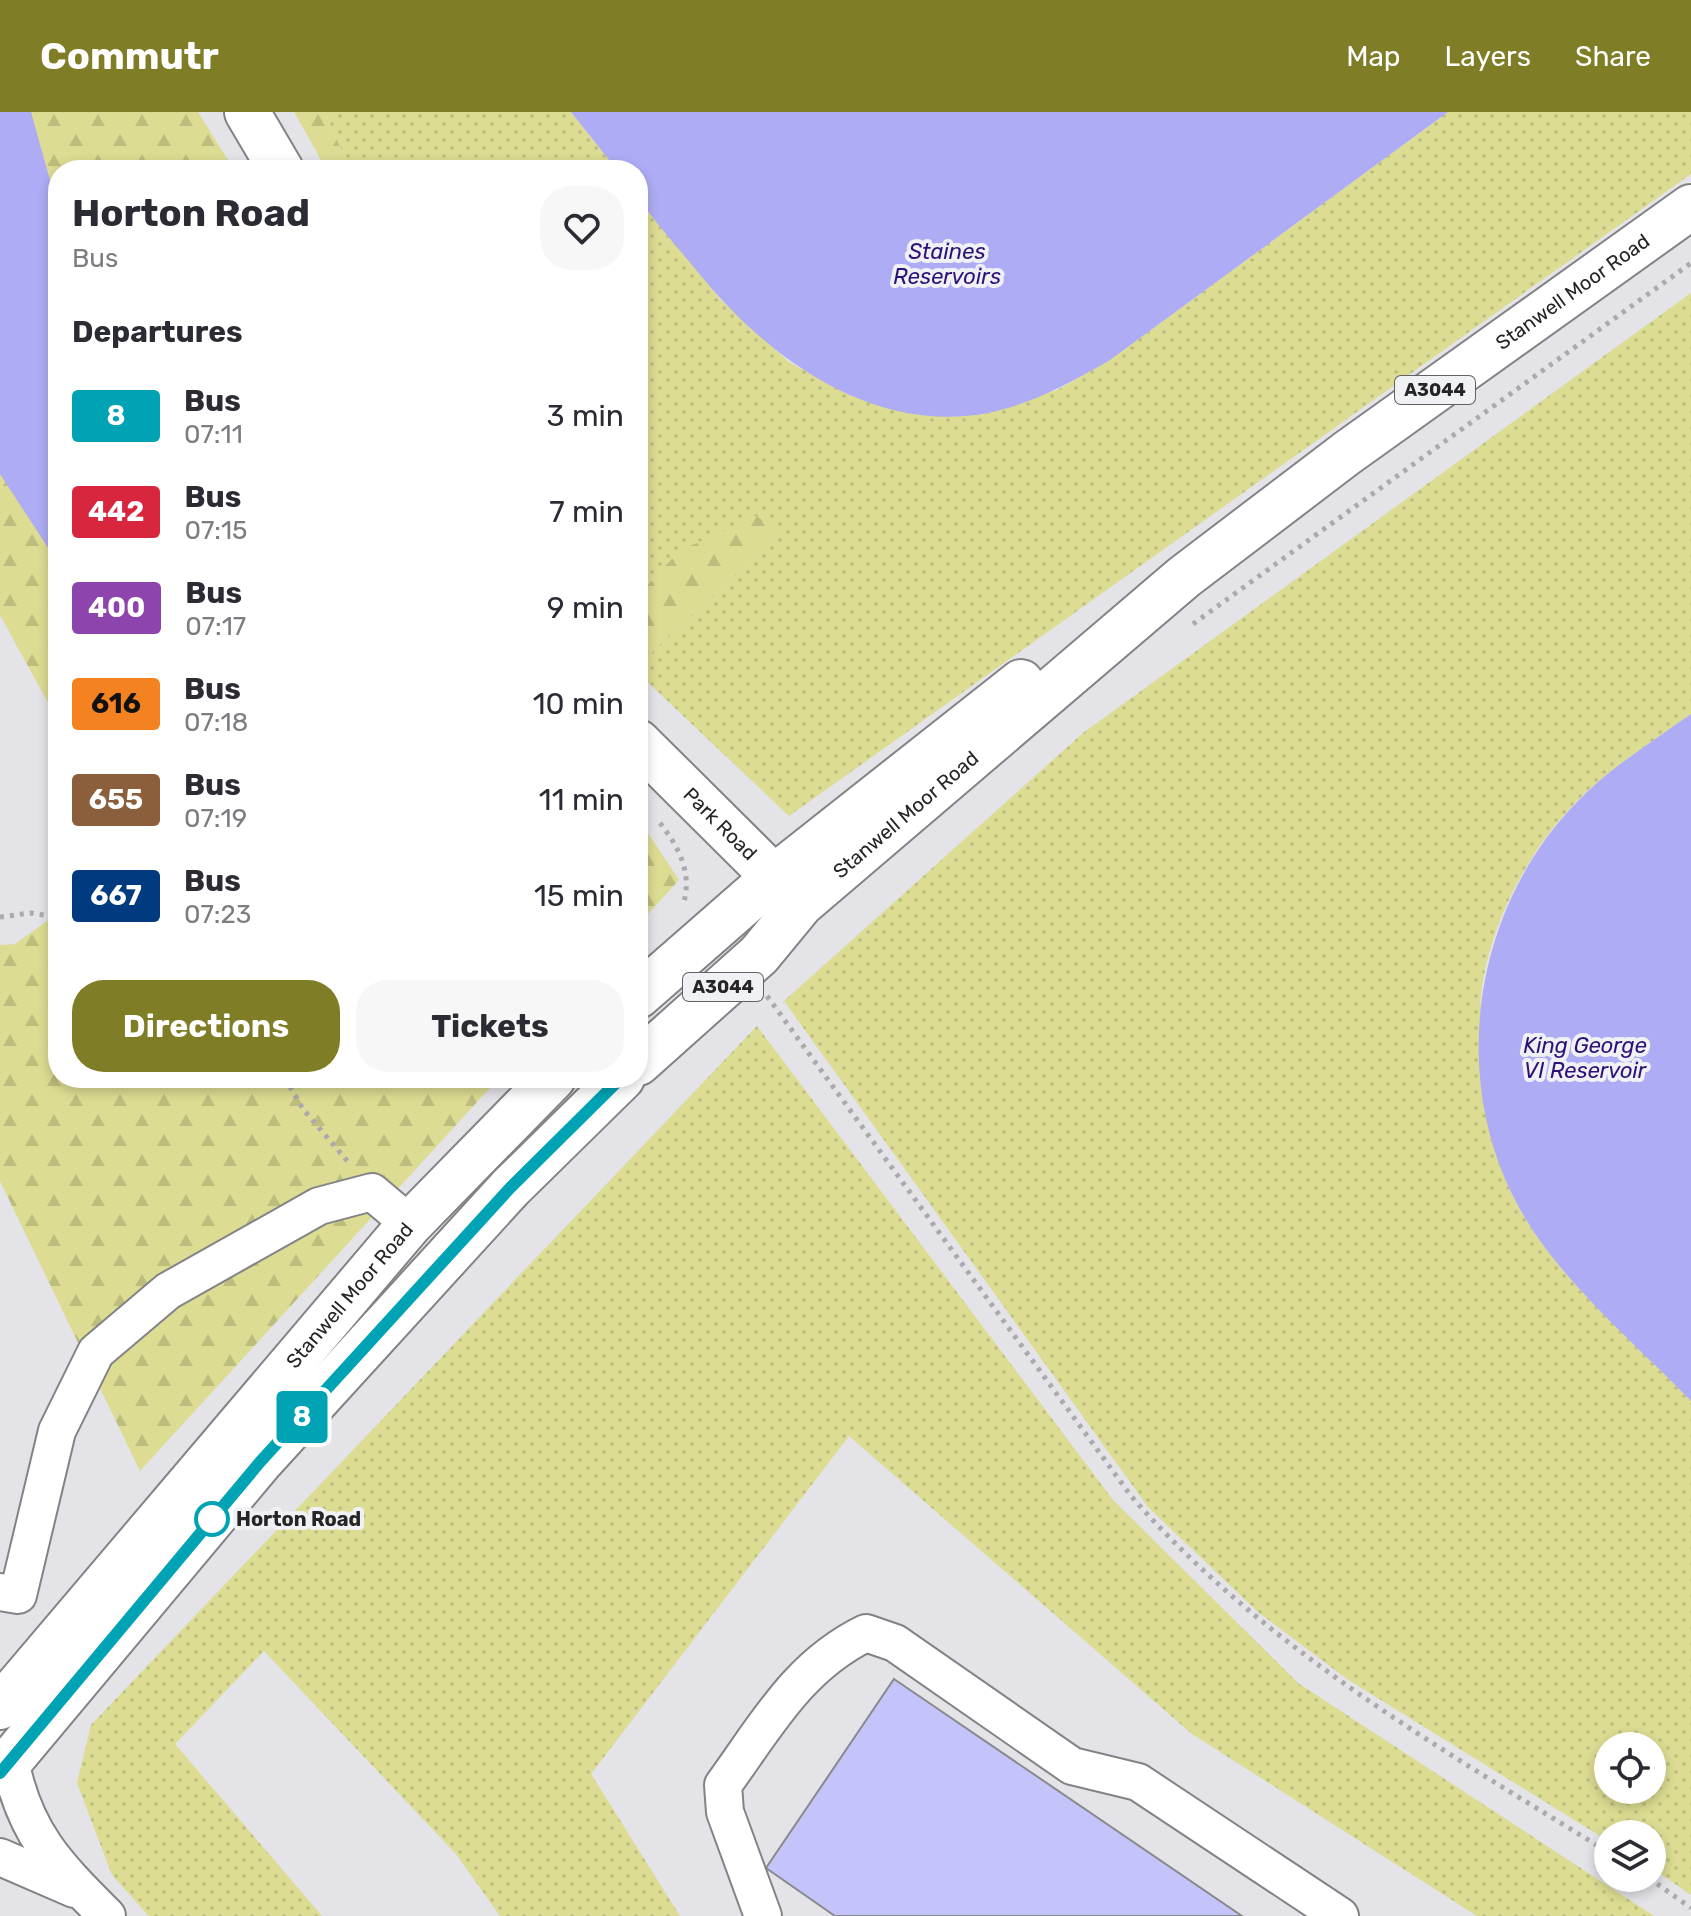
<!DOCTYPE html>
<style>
:root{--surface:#fff;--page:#f7f7f7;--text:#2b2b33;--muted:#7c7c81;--accent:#7f7d25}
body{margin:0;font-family:Rubik,sans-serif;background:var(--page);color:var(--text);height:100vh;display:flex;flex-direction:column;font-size:30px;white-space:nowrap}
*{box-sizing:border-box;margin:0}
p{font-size:26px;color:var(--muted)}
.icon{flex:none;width:44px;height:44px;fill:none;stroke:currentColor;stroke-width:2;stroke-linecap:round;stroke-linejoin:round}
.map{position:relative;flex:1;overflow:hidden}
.drawer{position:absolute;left:48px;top:48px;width:600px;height:928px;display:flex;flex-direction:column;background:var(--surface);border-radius:32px;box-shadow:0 4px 12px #0003}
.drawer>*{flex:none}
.badge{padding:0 16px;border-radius:6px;font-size:28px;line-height:52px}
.fabs{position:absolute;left:1594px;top:1620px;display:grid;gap:16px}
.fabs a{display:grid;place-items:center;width:72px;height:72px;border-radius:50%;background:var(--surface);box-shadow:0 4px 12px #0003;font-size:40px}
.map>.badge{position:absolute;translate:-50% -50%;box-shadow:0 0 0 4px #fff}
h2{padding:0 24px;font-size:30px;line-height:72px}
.round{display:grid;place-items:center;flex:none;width:84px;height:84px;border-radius:32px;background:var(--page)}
.head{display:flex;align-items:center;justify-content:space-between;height:136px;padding:0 24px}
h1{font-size:38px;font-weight:700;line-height:60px}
.cta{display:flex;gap:16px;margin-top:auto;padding:16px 24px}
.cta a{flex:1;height:92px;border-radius:32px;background:var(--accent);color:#fff;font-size:32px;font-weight:700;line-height:92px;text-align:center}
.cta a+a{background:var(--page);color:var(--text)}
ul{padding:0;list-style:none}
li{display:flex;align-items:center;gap:24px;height:96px;padding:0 24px}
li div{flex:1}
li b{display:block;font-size:30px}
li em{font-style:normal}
li .badge{min-width:88px;font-weight:700;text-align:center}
header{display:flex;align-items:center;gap:48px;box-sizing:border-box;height:112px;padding:0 40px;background:var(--accent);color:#fff}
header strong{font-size:38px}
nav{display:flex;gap:44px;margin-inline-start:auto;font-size:28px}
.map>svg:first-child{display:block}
.grass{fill:url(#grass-dots);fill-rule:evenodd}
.forest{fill:url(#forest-firs)}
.water{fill:#aeacf4}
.building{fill:#c4c4fb;stroke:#898a8e;stroke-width:2}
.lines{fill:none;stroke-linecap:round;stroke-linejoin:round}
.minor-casing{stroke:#838387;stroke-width:40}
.major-casing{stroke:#838387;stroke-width:48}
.path{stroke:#aaaaae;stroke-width:5;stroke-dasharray:4 6;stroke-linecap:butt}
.minor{stroke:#fff;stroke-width:36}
.major{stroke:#fff;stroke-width:44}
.line-casing{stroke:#fff;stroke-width:18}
.line{stroke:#00a3b4;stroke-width:12}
.stop-dot{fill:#fff;stroke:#00a3b4;stroke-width:4}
.labels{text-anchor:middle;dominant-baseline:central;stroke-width:8;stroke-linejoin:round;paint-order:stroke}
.shield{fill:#f0f1f5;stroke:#626265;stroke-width:2}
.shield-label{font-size:18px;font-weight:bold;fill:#252527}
.street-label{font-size:20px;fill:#252527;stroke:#f0f1f5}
.stop-label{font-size:20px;font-weight:bold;fill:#252527;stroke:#f0f1f5;text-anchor:start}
.water-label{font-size:22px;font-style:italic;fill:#2d1178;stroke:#f0f1f5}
</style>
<header>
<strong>Commutr</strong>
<nav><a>Map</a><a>Layers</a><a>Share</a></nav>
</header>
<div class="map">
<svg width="1691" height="1804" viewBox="0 0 1691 1804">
<defs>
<pattern id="grass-dots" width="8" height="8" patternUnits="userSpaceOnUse" patternTransform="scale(2)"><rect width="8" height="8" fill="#dcdc92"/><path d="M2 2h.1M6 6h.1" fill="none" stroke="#bdbd7e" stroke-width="1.8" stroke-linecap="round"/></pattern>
<pattern id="forest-firs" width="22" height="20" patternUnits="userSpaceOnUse" patternTransform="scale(2)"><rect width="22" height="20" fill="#dcdc92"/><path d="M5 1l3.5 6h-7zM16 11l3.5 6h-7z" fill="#bdbd7e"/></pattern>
</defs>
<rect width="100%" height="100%" fill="#e3e3e8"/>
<path class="grass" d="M324,0H571L617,58H351Z
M1448,0H1691V62L789,704L638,561V553L783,420L679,439L644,477L638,474V84L720,187L789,250L853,285L1055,279L1110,248Z
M1691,181V602C1652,630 1609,656 1576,690C1527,740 1489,813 1481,883C1479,905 1485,932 1486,955C1490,1000 1492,1043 1513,1084C1552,1163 1630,1226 1691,1289V1783L1652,1756V1722H1608V1729L1347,1567L1258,1500L1148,1395L784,889L1083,621ZM1608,1634H1652V1678H1608Z
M757,914L1113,1388L1298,1571L1654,1804H1477L1192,1622L849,1324L591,1662L680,1804H500L456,1742L264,1539L175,1632L322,1804H149L112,1763L77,1671L91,1613Z"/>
<path class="forest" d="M0,0H198L234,58H58V609L0,503Z
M294,0H324L351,58H327Z
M756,404L783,420L638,553V474L644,477L679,439Z
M638,706L679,768L638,813Z
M58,801V966H499L140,1359L0,1069V833L15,832Z"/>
<path class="water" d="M0,0H31L58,97V451L0,362Z
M571,0H1448L1110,248C1072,270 1032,292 988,301C872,323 766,245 697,159C686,145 641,95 638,82C636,75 638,65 638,58H617Z
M1691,602V1289C1630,1226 1552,1163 1513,1084C1449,955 1477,793 1576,691C1609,656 1652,630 1691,602Z"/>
<path class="building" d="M894,1567L1242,1804H835L766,1756Z"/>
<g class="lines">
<defs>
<path id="minor" d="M0,1480L18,1483L57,1319L96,1240L168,1179L319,1094L372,1080L410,1112
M10,1648C24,1721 56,1753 107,1804
M0,1745L74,1777
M763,1804L725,1700L723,1673C766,1614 798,1554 866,1521L895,1531L1072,1654L1138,1670L1340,1804"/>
<g id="major">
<path d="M247,0L281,58"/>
<path id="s1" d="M638,630L794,785"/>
<path d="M638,884L774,765L1021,570"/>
<path id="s2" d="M638,951L759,843L801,792L1184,465L1347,341L1691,95"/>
<path id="s3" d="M0,1595L410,1112L553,966"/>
<path d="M0,1661L260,1350L510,1076L622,966"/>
</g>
</defs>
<use href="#minor" class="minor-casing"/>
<use href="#major" class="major-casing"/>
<path class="path" d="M1193,512L1691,151
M660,711C679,735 693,762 683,793
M0,805L30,801L58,805
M767,884L1131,1384C1264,1536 1438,1635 1608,1740
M285,966L303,997L349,1051
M1649,1766L1691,1796"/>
<use href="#minor" class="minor"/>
<use href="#major" class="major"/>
</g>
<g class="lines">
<defs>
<path id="line" d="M0,1661L260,1350L510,1076L621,966"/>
</defs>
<use href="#line" class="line-casing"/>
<use href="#line" class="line"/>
</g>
<circle class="stop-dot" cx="212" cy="1407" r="16"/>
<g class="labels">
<g class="shield">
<rect x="1395" y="264" width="80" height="28" rx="6"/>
<rect x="683" y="861" width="80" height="28" rx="6"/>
</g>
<g class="shield-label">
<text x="1435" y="278">A3044</text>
<text x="723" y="875">A3044</text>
</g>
<g class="street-label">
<text stroke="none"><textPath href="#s2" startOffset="1214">Stanwell Moor Road</textPath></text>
<text stroke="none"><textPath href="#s2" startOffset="366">Stanwell Moor Road</textPath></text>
<text stroke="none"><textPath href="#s1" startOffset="116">Park Road</textPath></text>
<text stroke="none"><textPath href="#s3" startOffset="540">Stanwell Moor Road</textPath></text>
</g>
<g class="stop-label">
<text x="236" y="1407">Horton Road</text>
</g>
<g class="water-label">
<text x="947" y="139">Staines<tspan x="947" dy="25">Reservoirs</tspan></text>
<text x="1585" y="933">King George<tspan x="1585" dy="25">VI Reservoir</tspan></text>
</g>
</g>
</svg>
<div class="fabs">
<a><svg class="icon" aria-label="locate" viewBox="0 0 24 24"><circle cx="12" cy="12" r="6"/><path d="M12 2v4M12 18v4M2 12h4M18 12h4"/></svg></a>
<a><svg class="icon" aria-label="layers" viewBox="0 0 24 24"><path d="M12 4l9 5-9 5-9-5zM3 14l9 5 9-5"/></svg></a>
</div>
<b class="badge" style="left:302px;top:1305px;background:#00a3b4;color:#fff">8</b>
<section class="drawer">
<div class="head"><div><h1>Horton Road</h1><p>Bus</p></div><a class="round"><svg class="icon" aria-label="heart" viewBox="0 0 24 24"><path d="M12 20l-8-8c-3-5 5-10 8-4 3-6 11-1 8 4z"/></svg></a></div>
<h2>Departures</h2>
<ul>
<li><span class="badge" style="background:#00a3b4;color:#fff">8</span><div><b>Bus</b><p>07:11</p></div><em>3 min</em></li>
<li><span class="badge" style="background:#d7263d;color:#fff">442</span><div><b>Bus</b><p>07:15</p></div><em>7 min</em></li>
<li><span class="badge" style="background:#8e44ad;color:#fff">400</span><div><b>Bus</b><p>07:17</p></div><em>9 min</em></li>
<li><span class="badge" style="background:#f58220;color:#111">616</span><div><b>Bus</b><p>07:18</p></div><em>10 min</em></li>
<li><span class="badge" style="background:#8b5e3c;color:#fff">655</span><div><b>Bus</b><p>07:19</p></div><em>11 min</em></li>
<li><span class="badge" style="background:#003b80;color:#fff">667</span><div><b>Bus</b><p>07:23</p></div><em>15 min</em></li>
</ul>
<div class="cta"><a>Directions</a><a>Tickets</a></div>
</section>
</div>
